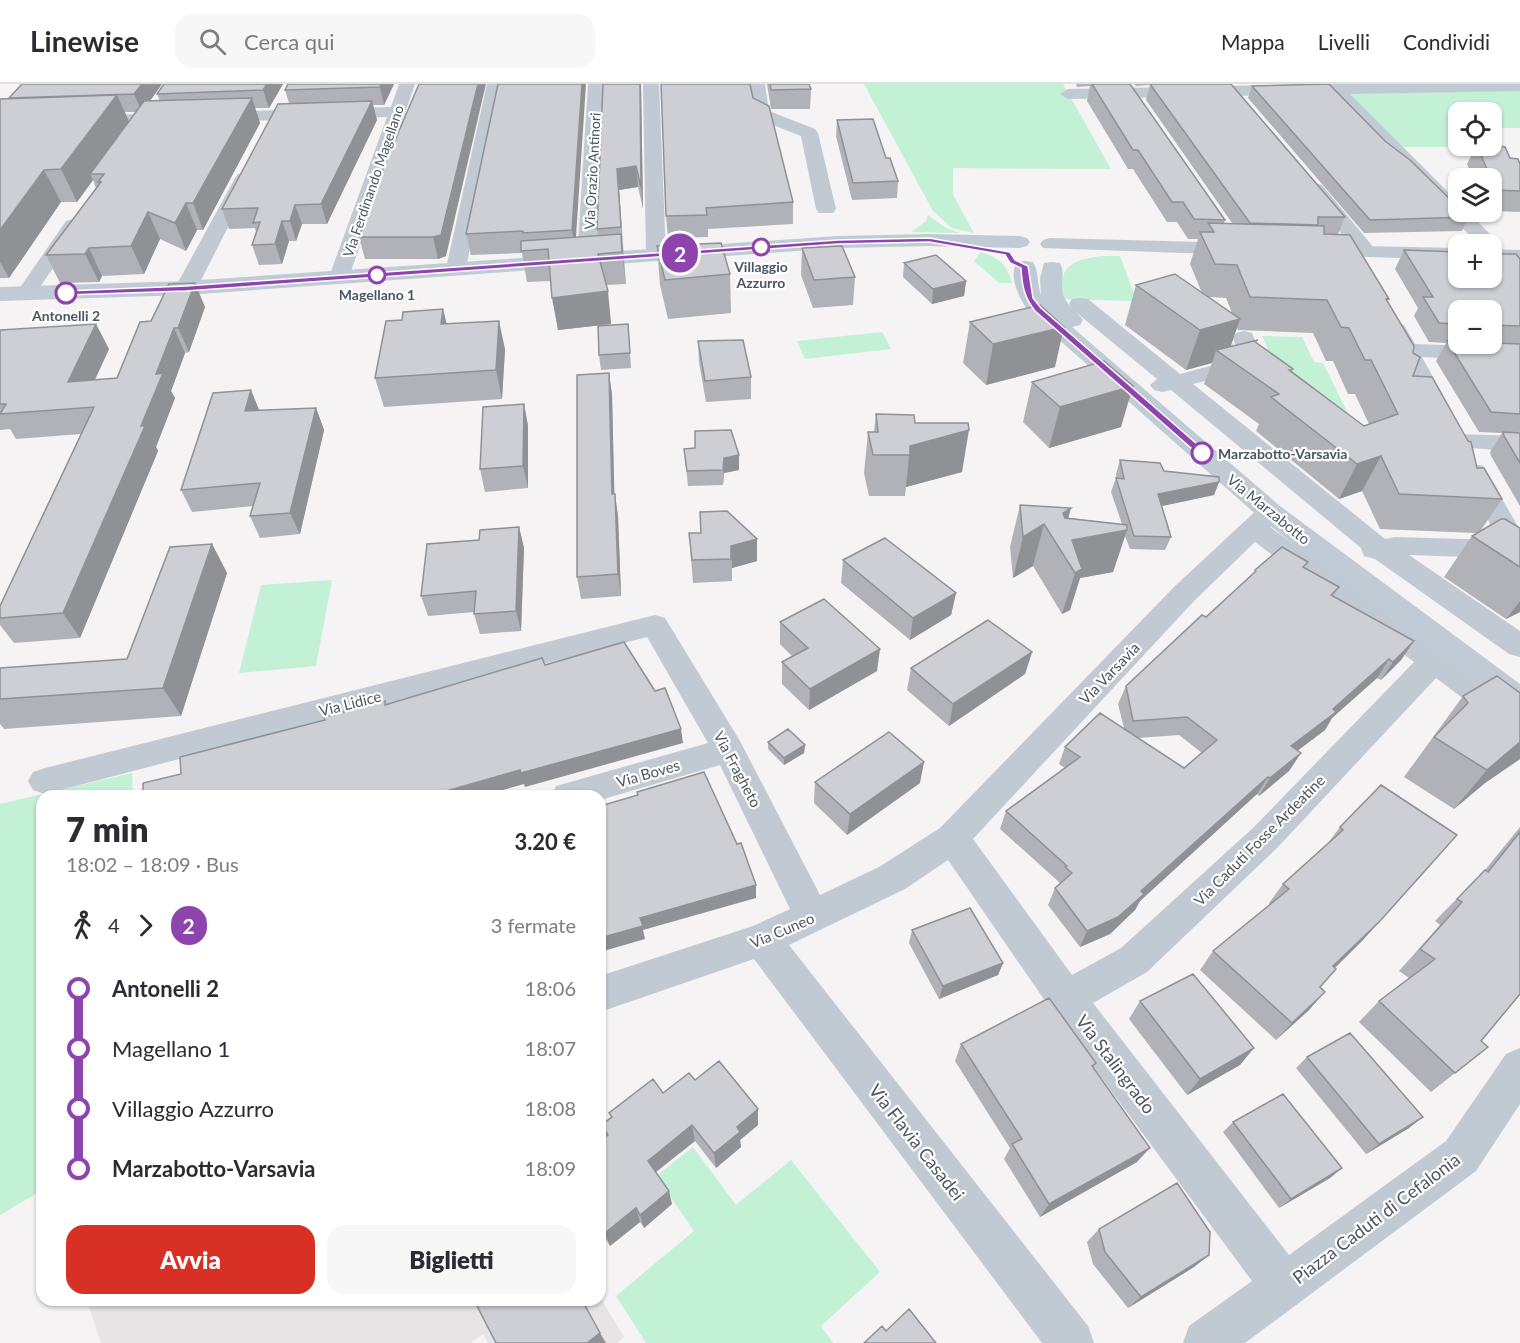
<!DOCTYPE html>
<html lang="it">
<meta charset="utf-8">
<style>
:root{--surface:#fff;--page:#f7f7f7;--text:#2b2b33;--muted:#7c7c81;--line:#e1e1e2;--accent:#d93025}
body{margin:0;font-family:Lato,sans-serif;background:var(--page);color:var(--text);height:100vh;display:flex;flex-direction:column;font-size:22px;white-space:nowrap}
*{box-sizing:border-box;margin:0}
p{font-size:20px;color:var(--muted)}
.icon{flex:none;width:33px;height:33px;fill:none;stroke:currentColor;stroke-width:2;stroke-linecap:round;stroke-linejoin:round}
.map{position:relative;flex:1;overflow:hidden}
.details{position:absolute;left:36px;top:706px;width:570px;height:516px;display:flex;flex-direction:column;background:var(--surface);border-radius:18px;box-shadow:0 2px 4px #0004}
.details>*{flex:none}
.badge{padding:0 12px;border-radius:20px;font-size:21px;line-height:39px}
.tools{position:absolute;left:1448px;top:18px;display:grid;gap:12px}
.tools a{display:grid;place-items:center;width:54px;height:54px;border-radius:12px;background:var(--surface);box-shadow:0 2px 4px #0004;font-size:30px}
.map>.badge{position:absolute;translate:-50% -50%;box-shadow:0 0 0 3px #fff}
.legs{display:flex;align-items:center;gap:9px;height:66px;padding:0 30px;font-size:20px}
.legs p{margin-inline-start:auto}
.headline{display:flex;align-items:center;justify-content:space-between;height:102px;padding:0 30px}
h1{font-size:33px;font-weight:800;line-height:45px}
.primary-button{display:flex;gap:12px;margin-top:auto;padding:12px 30px}
.primary-button a{flex:1;height:69px;border-radius:18px;background:var(--accent);color:#fff;font-size:24px;font-weight:800;line-height:69px;text-align:center}
.primary-button a+a{background:var(--page);color:var(--text)}
ul{padding:0 30px;list-style:none}
li{display:flex;align-items:center;gap:21px;height:60px;font-size:22px}
li i{display:grid;place-items:center;width:9px;height:100%;margin:0 8px;background:currentColor}
li i::after{content:'';width:15px;height:15px;margin:-8px;border:4px solid;border-radius:50%;background:var(--surface)}
li p{margin-inline-start:auto}
li:first-child i{background:linear-gradient(#0000 50%,currentColor 0)}
li:last-child i{background:linear-gradient(currentColor 50%,#0000 0)}
header{display:flex;align-items:center;gap:36px;box-sizing:border-box;height:84px;padding:0 30px;background:var(--surface);border-bottom:2px solid var(--line)}
header strong{font-size:28px}
nav{display:flex;gap:33px;margin-inline-start:auto;font-size:21px}
.search{width:420px;height:54px;background:var(--page);display:flex;align-items:center;gap:15px;box-sizing:border-box;padding:0 21px;border-radius:18px;color:var(--muted);font-size:22px}
.map>svg:first-child{display:block}
.education{fill:#e6e4e5}
.green{fill:#c3f1d5}
.lines{fill:none;stroke-linecap:round;stroke-linejoin:round}
.minor{fill:#c1cad2;fill-rule:evenodd}
.tertiary{fill:#c1cad2;fill-rule:evenodd}
.secondary{fill:#c1cbd6;fill-rule:evenodd}
.wall{fill:#b0b2b7;fill-rule:evenodd}
.shaded-wall{fill:#909195}
.building{fill:#cdcfd5;stroke:#909195;stroke-width:1.5}
.line-1{fill:#8e44ad;stroke:#fff;stroke-width:1.5}
.stop-1-dot{fill:#fff;stroke:#8e44ad;stroke-width:3}
.labels{text-anchor:middle;dominant-baseline:central;stroke-width:4.5;stroke-linejoin:round;paint-order:stroke}
.far-street-label{font-size:14px;fill:#4a5661;stroke:#fff}
.far-stop-label{font-size:14px;font-weight:bold;fill:#4a5661;stroke:#fff}
.street-label{font-size:15px;fill:#4a5661;stroke:#fff}
.near-street-label{font-size:18px;fill:#4a5661;stroke:#fff}
</style>
<header>
<strong>Linewise</strong>
<div class="search"><svg class="icon" aria-label="search" viewBox="0 0 24 24"><circle cx="10" cy="10" r="6"/><path d="M15 15l6 6"/></svg>Cerca qui</div>
<nav><a>Mappa</a><a>Livelli</a><a>Condividi</a></nav>
</header>
<div class="map">
<svg width="1520" height="1259" viewBox="0 0 1520 1259">
<rect width="100%" height="100%" fill="#f5f3f3"/>
<path class="education" d="M600,1213L624,1253L617,1259H488L483,1250L471,1259H101L87,1217L600,1216Z"/>
<path class="green" d="M864,0H1063L1111,85L953,84V111L974,149L952,144L933,127Z
M1520,4V44H1491V28H1458V62H1491V49L1505,63H1400L1346,8Z
M928,131L946,144L960,149L911,148L926,137Z
M981,168C999,174 1007,180 1012,199H999L974,177Z
M1102,172H1120L1136,215L1229,250L1238,273L1152,233L1131,217L1063,215C1058,182 1071,176 1102,172Z
M882,248L891,265L805,275L797,257Z
M1262,252L1302,253L1314,278L1323,279L1362,358L1358,362L1273,277Z
M332,496L316,582L239,589L261,501Z
M132,689L133,712H42V1106L0,1131V720Z
M693,1063L736,1121L791,1076L880,1188L821,1242L833,1259H646L616,1212L694,1147L656,1092Z"/>
<g class="lines">
<path class="minor" d="M399,0H415L349,193L346,197L339,199L332,197L329,193L387,33L0,44V34L391,23Z
M487,0H503L466,184L463,188L456,190L449,188L446,184Z
M588,0H604L597,175L594,179H580L577,175Z
M643,0H659L666,170L663,174H649L646,170Z
M749,0H765L769,27L815,45L818,49L836,125L833,129H819L816,125L801,52L755,34Z
M1520,0V7L1350,10L1458,118V128H1468L1496,156L1499,160L1496,164L1491,165V160H1478L1332,10L1068,15L1060,10L1068,5L1323,0Z
M244,88L250,90L253,94L197,204L193,208L186,210L179,208L175,204L235,94L238,90Z
M1315,99L1322,101L1374,164L1377,168L1374,172H1360L1308,109L1306,105L1308,101Z
M73,135L80,137L83,141L33,213L26,215L19,213L15,209L19,205L66,137Z
M1080,214L1088,215L1180,290L1240,274L1233,254L1236,249L1244,247L1252,249L1264,278L1261,283L1193,300L1385,455L1395,453L1499,456L1461,388L1465,382L1474,380L1483,382L1520,446V475L1409,471L1520,547V573L1509,570L1375,475L1364,472L1361,464L1171,306L1162,308L1154,306L1150,301L1157,295L1072,225L1069,220L1072,215Z
M1396,239L1404,241L1415,260L1520,264V278L1422,273L1453,329L1450,334L1441,336L1432,334L1385,246L1388,241Z
M1456,350L1520,352V368L1447,362L1444,357L1447,352Z
M1270,419L1279,422L1283,428L1270,443L1520,623V652L1509,649L1436,594L1278,763L1147,888L1093,919L1289,1171L1446,1057L1506,970L1520,964V1020L1476,1087L1245,1259H1183L1189,1242L1252,1197L1052,927L948,776L905,805L789,861L1088,1242L1094,1259H1042L754,875L600,928V892L753,842L790,825L720,681L600,716V712H551L556,702L708,659L647,553L45,710L33,706L28,697L33,688L45,684L655,531L665,534L740,657L820,811L879,783L940,744L1174,503L1261,422ZM1255,458L1414,578L1254,743L1121,864L1072,891L973,755L1194,517Z"/>
<path class="tertiary" d="M1050,154L1240,159L1247,161L1251,165L1247,169L1240,171L1043,164L1040,160L1043,156Z
M1316,161L1458,164V176L1309,171L1305,167L1309,163Z
M1491,165L1520,166V178L1491,177Z"/>
<path class="secondary" d="M929,150L1020,152L1027,154L1030,158L1027,162L1020,164L929,162L838,164L186,211L0,217V203L186,197L838,152Z
M1025,177L1033,178C1039,187 1037,201 1041,211L1040,194L1044,179L1052,178L1060,179C1066,189 1059,202 1064,213C1068,223 1078,228 1083,236L1080,241L1072,243L1280,422L1520,600V629L1508,626L1260,434L1030,230C1021,217 1007,193 1017,178Z"/>
</g>
<path class="wall" d="M162,0L150,17H160L157,10L164,0H283L269,24H255L260,39L203,146H197L186,167L160,155L144,190L102,192L99,198L60,199L46,171L96,104L93,96L77,118H61L9,194H0V15ZM125,28H136L129,38Z
M288,0H394L384,21H373L377,36L327,140H302L296,157H289L282,180L259,181L252,161L256,148L255,144L229,145L222,125L289,19L285,6Z
M498,0L576,153L598,152L597,145L603,0H641L643,125L638,103L619,106L626,200L606,201L611,240L558,246L551,197L527,198L522,169L471,171L466,150Z
M767,0H809L811,5L810,25H771Z
M1076,0H1130L1225,136L1224,139H1232L1146,16L1150,1L1136,2L1134,0H1231L1345,133L1338,150H1328L1389,215L1387,218L1413,269V292L1477,384L1502,415L1481,446L1520,444V528L1506,535L1444,493L1472,452L1476,449L1380,445L1362,407L1339,415L1256,347L1259,340L1204,300L1212,279L1186,286L1125,241L1136,201L1202,209L1190,180L1198,155H1188L1177,138H1167L1133,85H1128L1087,17L1090,2L1077,3ZM1209,213L1226,214L1232,229ZM1237,244L1238,246L1313,249L1326,277H1333L1348,310H1355L1369,340L1364,342L1292,287L1293,285L1256,259L1258,256L1230,262Z
M1252,2L1385,57L1469,133L1462,147L1364,149L1248,14Z
M753,14L793,118V140L708,145V153L668,154L666,132Z
M837,36L886,74L898,97L897,114L852,116L836,52Z
M1491,61L1520,80V128L1491,127V94H1473L1467,80L1476,62Z
M384,82L446,172L438,175H365L359,153Z
M657,162L730,190L731,229L668,235L660,201Z
M802,164L855,193L853,221L813,224L801,191Z
M1404,166L1520,175V422L1491,372L1490,368L1502,349L1479,348L1436,277L1446,259L1429,258L1414,232L1418,224L1395,185ZM1458,226H1491V260H1458Z
M904,179L966,197L964,212L932,220L903,193Z
M205,223L189,268L185,269L171,307L175,314L156,363L158,367L80,554L14,559L0,541V522L81,350L16,355L10,345L0,346V246L109,265L95,296L117,294L151,237Z
M443,225L446,240L505,265L502,315L384,323L375,294L402,236Z
M970,238L1055,283L986,301L963,279Z
M628,240L631,284L601,286L599,271Z
M698,257L751,293V315L706,318L699,278Z
M609,289L612,311L614,410L618,432L621,512L581,515L577,493Z
M1032,298L1121,343L1049,364L1023,338Z
M524,320L528,342V404L485,408L480,385Z
M316,324L324,346L300,450L260,454L250,432L253,422L192,428L181,406L259,326Z
M876,330L915,339L962,388L906,403L905,412H869L864,389L868,348H874Z
M684,365L739,386L724,389L723,401L688,402Z
M1120,376L1164,387L1219,398L1214,411L1161,422L1171,453L1165,466L1130,465L1125,452L1113,488L1080,494L1070,526L1062,530L1033,482L1013,494L1010,463L1020,421L1068,434L1122,440L1111,408L1116,394V390Z
M519,443L524,464L521,547L480,550L474,530V528L428,532L421,512L479,456Z
M689,449L757,455V477L732,484V497L693,499Z
M212,460L227,489L181,632L4,645L0,640V584L127,575Z
M843,476L956,509L951,531L910,556L841,499Z
M1305,484L1339,503L1334,512L1414,557L1401,576L1381,596L1377,594L1332,634L1325,646L1297,667L1301,669L1289,687L1259,712L1257,710L1140,817L1135,826L1110,850L1080,863L1048,821L1055,804L1059,800V798L1000,745L1006,727L1065,684L1059,680L1065,663L1124,644L1118,620L1126,602L1206,533L1253,490L1255,486ZM1179,651L1202,669L1184,684L1138,654Z
M780,538L877,587L809,626L782,600V578L792,572L780,560Z
M1032,568L1025,590L949,642L907,606L911,584Z
M1520,609V675L1485,699L1454,725L1404,693L1463,612Z
M768,658L805,661L804,669L784,681L768,665Z
M815,698L920,699L847,751L814,719Z
M1381,701L1363,856L1335,884L1320,904L1309,926L1276,956L1200,886L1213,867L1270,820L1269,819L1283,800L1328,759L1340,743Z
M1520,743V910L1481,957L1488,963L1431,1008L1359,938L1379,917L1409,894L1399,887L1440,841L1435,837L1485,786Z
M912,846L1003,879L998,891L939,915L909,859Z
M1140,917L1240,981L1187,1011L1129,935Z
M961,960L1096,979L1094,984L1137,1078L1040,1133L1004,1075L1010,1064L955,977Z
M1307,973L1409,1044L1366,1070L1296,984Z
M695,996L758,1041L740,1056L741,1063L716,1084L695,1057L656,1088L672,1120L644,1144L640,1138L610,1162L600,1146V1058L605,1054L601,1041L611,1033L609,1029L663,1009Z
M1233,1038L1342,1084L1330,1094L1279,1124L1223,1048Z
M1099,1145L1209,1171L1194,1183L1128,1224L1093,1180L1087,1158Z"/>
<path class="shaded-wall" d="M142,0H162L142,28L134,10Z
M267,0H283L269,24L263,6Z
M381,0H394L384,21L380,3Z
M478,0H486L446,172L438,175L433,153Z
M582,0H586L575,168L572,146Z
M640,0H641L643,125L641,103Z
M117,11L131,42L90,90L93,96L77,118L61,85Z
M252,14L260,39L203,146L193,119Z
M372,17L377,36L327,140L321,120Z
M636,82L638,103L619,106L623,165L617,85Z
M44,86L61,118L9,194L0,178V146Z
M186,119L197,146L186,167L175,139Z
M295,121L302,140L296,157L290,137Z
M148,128L160,155L144,190L131,162Z
M282,137L289,157L282,180L275,160Z
M621,150L624,182L626,200L622,168Z
M89,164L102,192L99,198L85,170Z
M966,197L964,212L932,220L933,205Z
M195,199L205,223L189,268L178,244Z
M608,207L611,240L558,246L552,214Z
M443,225L450,253L441,240Z
M1240,235L1227,273L1216,266L1212,279L1186,286L1200,246Z
M499,237L505,265L502,315L496,286Z
M96,240L109,265L82,323L68,298Z
M1064,243L1055,283L986,301L993,260Z
M174,244L185,269L171,307L175,314L156,363L158,367L80,554L63,529Z
M609,289L612,311L615,432L612,410Z
M1133,302L1121,343L1049,364L1060,323Z
M251,306L260,328L245,327Z
M524,320L528,342V404L523,382Z
M316,324L324,346L300,450L290,429Z
M969,346L962,388L906,403L910,362Z
M739,371V386L724,389L723,401L724,374Z
M1381,372L1362,407L1339,415L1357,380Z
M1219,398L1214,411L1153,424L1158,410Z
M615,410L618,432L621,512L618,490Z
M1071,424L1060,465L1063,429Z
M1044,440L1033,482L1013,494L1023,453Z
M519,443L524,464L521,547L516,527Z
M1127,446L1113,488L1080,494L1070,526L1062,530L1075,489L1072,456Z
M757,455V477L732,484L731,462Z
M212,460L227,489L181,632L163,604Z
M956,509L951,531L910,556L913,534Z
M1520,517V528L1506,535Z
M1414,557L1401,576L1381,596L1393,578Z
M880,565L877,587L809,626L810,605Z
M1032,568L1025,590L949,642L953,620Z
M1389,575L1377,594L1332,634L1325,646L1280,680L1291,662Z
M681,645L683,659L525,703L524,700L482,712H429L520,686Z
M1520,658V675L1485,699L1454,725L1487,686Z
M805,661L804,669L784,681V674Z
M1301,669L1289,687L1259,712L1270,694Z
M924,678L920,699L847,751L850,730Z
M1268,693L1257,710L1140,817L1135,826L1110,850L1080,863L1087,847L1141,807Z
M1439,772L1363,856L1317,901L1333,882Z
M756,801V814L643,846L645,855L600,868V854L640,834Z
M1003,879L998,891L939,915L943,902Z
M1325,908L1309,926L1276,956L1292,939Z
M1254,964L1240,981L1187,1011L1200,995Z
M758,1025V1041L740,1056L741,1063L716,1084L714,1069L737,1043Z
M1423,1033L1409,1044L1366,1070L1379,1060Z
M692,1041L695,1057L652,1091L648,1077Z
M1150,1064L1137,1078L1040,1133L1049,1120Z
M1342,1084L1330,1094L1279,1124L1291,1115Z
M669,1107L672,1120L644,1144L640,1131Z
M636,1124L640,1138L610,1162L605,1149Z
M1209,1171L1194,1183L1128,1224L1141,1213Z
M600,1249L606,1259H587Z"/>
<path class="building" d="M22,0H142L134,10L9,14Z
M164,0H267L263,6L157,10Z
M288,0H381L380,3L285,6Z
M419,0H478L441,151L433,153H359L384,82Z
M498,0H582L572,146L523,149V147L466,150Z
M603,0H640L641,103L636,82L617,85L621,143L597,145Z
M661,0H750L753,14L769,22L793,118L706,124L707,131L666,132Z
M770,0H809L811,5L771,6Z
M1092,0H1130L1225,136L1194,135L1183,118H1172L1138,66H1133Z
M1150,0H1231L1345,133H1318V141L1250,139Z
M1329,0L1385,57L1410,76L1458,123V128H1463L1469,133L1370,136L1252,2Z
M117,11L61,85L44,86L0,146V15Z
M252,14L193,119H186L175,139L148,128L131,162L89,164L85,170L46,171L101,98H98L104,90H90L144,17Z
M372,17L321,120L295,121L290,137H282L275,160L252,161L260,138L253,139L258,124L222,125L278,20Z
M873,35L886,74H890L898,97L853,99L837,36Z
M1491,61L1505,63L1510,74L1518,75L1520,80V107L1496,106L1477,62Z
M1208,139L1324,142V150L1350,151L1389,215H1386L1414,262L1413,269L1420,273L1413,292L1432,293L1468,357L1471,358L1477,384H1484L1502,415L1399,410L1381,372L1357,380L1271,313L1279,310L1216,266L1258,256L1254,257L1293,285L1289,286L1364,342L1398,330L1371,276H1365L1349,244L1341,243L1327,216L1250,213L1237,181L1215,180L1200,148H1214Z
M621,150L622,168L598,170L608,207L552,214L548,165L521,167V157Z
M721,159L730,190L665,196L657,162Z
M842,162L855,193L814,196L802,164Z
M1404,166L1458,168V194H1491V170H1516L1520,175V242L1491,241V226H1458V240L1439,239L1423,213H1433Z
M936,171L966,197L933,205L904,179Z
M1175,190L1240,235L1200,246L1136,201Z
M195,199L178,244H174L156,290L163,289L141,342H145L63,529L0,534V522L94,323L0,330L6,320H0V246L96,240L68,298L117,294L140,238L151,237L169,200Z
M1040,221L1064,243L993,260L970,238Z
M443,225L441,240L499,237L496,286L375,294L386,237L402,236L403,228Z
M628,240L630,269L599,271L598,242Z
M743,256L751,293L705,297L698,257Z
M1447,257L1458,258V260L1491,259L1520,260V330L1491,328Z
M1104,277L1133,302L1060,323L1032,298Z
M609,289L612,410H615L618,490L577,493V291Z
M251,306L245,327L316,324L290,429L250,432L260,399L181,406L213,309Z
M524,320L523,382L480,385L483,323Z
M876,330L914,331L915,339H968L969,346L910,362V371H873L868,348H878Z
M731,346L739,371L724,374L723,386L687,387L684,365L695,364V347Z
M1503,348L1520,349V379L1504,352Z
M1120,376L1160,379L1164,387L1219,393V398L1158,410L1171,453L1134,452L1116,394L1124,395Z
M1020,421L1071,424L1063,429L1065,434L1127,441V446L1072,456L1082,485L1075,489L1044,440L1023,453Z
M727,427L757,455L731,462V475L692,476L689,449H701L700,428Z
M1501,435H1505L1520,444V483L1472,452Z
M519,443L516,527L474,530L476,507L421,512L427,460L479,456L480,446Z
M885,454L956,509L913,534L843,476Z
M212,460L163,604L0,615V584L127,575L170,463Z
M1282,463L1308,478L1303,483L1339,503L1331,511L1414,557L1393,578L1389,575L1333,625L1336,628L1291,662L1301,669L1270,694L1268,693L1141,807L1144,810L1118,833L1087,847L1055,804L1072,789L1065,783L1067,782L1006,727L1080,673L1065,663L1100,629L1184,684L1217,656L1187,633L1133,637L1126,602L1202,531L1206,533L1256,487L1255,486Z
M824,515L880,565L810,605L782,578L808,564L780,538Z
M988,536L1032,568L953,620L911,584Z
M624,558L655,607L665,604L681,645L521,689L520,686L429,712H143V699L181,690L180,673L325,636L324,633L385,617V621L542,574L545,581Z
M1497,592L1520,609V658L1487,686L1434,653L1468,619L1463,612Z
M788,645L805,661L784,674L768,658Z
M889,648L924,678L850,730L815,698Z
M704,688L737,760L741,759L756,801L640,834L643,842L600,854V722L638,711L637,708Z
M1381,701L1457,751L1380,837L1333,882L1336,885L1320,903L1325,908L1292,939L1213,867L1289,805L1283,800L1343,746L1340,743Z
M1520,748V910L1481,957L1488,963L1455,989L1379,917L1435,875L1420,865L1462,818L1457,815L1485,786L1488,788Z
M970,824L1003,879L943,902L912,846Z
M1193,890L1254,964L1200,995L1140,917Z
M1049,914L1096,979L1092,982L1150,1064L1049,1120L1012,1060L1022,1055L961,960Z
M1350,949L1423,1033L1379,1060L1307,973Z
M719,977L758,1025L737,1043L740,1048L714,1069L692,1041L648,1077L669,1107L640,1131L636,1124L605,1149L600,1141V1058L608,1051L601,1041L612,1033L609,1029L653,995L663,1009L689,989L695,996Z
M1283,1010L1342,1084L1291,1115L1233,1038Z
M1177,1099L1210,1148L1209,1171L1141,1213L1105,1168L1099,1145Z
M474,1216H582L600,1249L587,1259H496Z
M909,1225L936,1259H864L882,1242L886,1247Z"/>
<path class="line-1" d="M929,154L1010,168L1015,176L1028,182L1033,214L1041,224L1205,367V371H1199L1035,227C1024,213 1022,202 1021,184L1010,179L1005,171L929,158L838,160L186,207L66,211L62,209L66,207L186,202L838,156Z"/>
<g class="stop-1-dot">
<circle cx="761" cy="163" r="8"/>
<circle cx="377" cy="191" r="8"/>
<circle cx="66" cy="209" r="10"/>
<circle cx="1202" cy="369" r="10"/>
</g>
<g class="labels">
<g class="far-street-label">
<text transform="translate(592 87) rotate(-87)">Via Orazio Antinori</text>
<text transform="translate(373 97) rotate(-71)">Via Ferdinando Magellano</text>
</g>
<g class="far-stop-label">
<text x="761" y="182">Villaggio<tspan x="761" dy="16">Azzurro</tspan></text>
<text x="377" y="210">Magellano 1</text>
<text x="66" y="231">Antonelli 2</text>
<text x="1218" y="369" text-anchor="start">Marzabotto-Varsavia</text>
</g>
<g class="street-label">
<text transform="translate(1269 425) rotate(39)">Via Marzabotto</text>
<text transform="translate(1109 589) rotate(-46)">Via Varsavia</text>
<text transform="translate(350 619) rotate(-14)">Via Lidice</text>
<text transform="translate(738 685) rotate(62)">Via Fragheto</text>
<text transform="translate(648 689) rotate(-16)">Via Boves</text>
<text transform="translate(1259 756) rotate(-45)">Via Caduti Fosse Ardeatine</text>
<text transform="translate(782 846) rotate(-23)">Via Cuneo</text>
</g>
<g class="near-street-label">
<text transform="translate(1116 980) rotate(53)">Via Stalingrado</text>
<text transform="translate(917 1058) rotate(52)">Via Flavia Casadei</text>
<text transform="translate(1376 1134) rotate(-37)">Piazza Caduti di Cefalonia</text>
</g>
</g>
</svg>
<div class="tools">
<a><svg class="icon" aria-label="locate" viewBox="0 0 24 24"><circle cx="12" cy="12" r="6"/><path d="M12 2v4M12 18v4M2 12h4M18 12h4"/></svg></a>
<a><svg class="icon" aria-label="layers" viewBox="0 0 24 24"><path d="M12 4l9 5-9 5-9-5zM3 14l9 5 9-5"/></svg></a>
<a>+</a>
<a>−</a>
</div>
<b class="badge" style="left:680px;top:169px;background:#8e44ad;color:#fff">2</b>
<section class="details">
<div class="headline"><div><h1>7 min</h1><p>18:02 – 18:09 · Bus</p></div><b>3.20 €</b></div>
<div class="legs"><svg class="icon" aria-label="walk" viewBox="0 0 24 24"><circle cx="13" cy="4" r="2"/><path d="M13 8l-2 6 4 7M11 14l-3 7M7 12l3-4h3l4 4"/></svg>4<svg class="icon" aria-label="forward" viewBox="0 0 24 24"><path d="M9 5l7 7-7 7"/></svg><b class="badge" style="background:#8e44ad;color:#fff">2</b><p>3 fermate</p></div>
<ul>
<li><i style="color:#8e44ad"></i><b>Antonelli 2</b><p>18:06</p></li>
<li><i style="color:#8e44ad"></i><span>Magellano 1</span><p>18:07</p></li>
<li><i style="color:#8e44ad"></i><span>Villaggio Azzurro</span><p>18:08</p></li>
<li><i style="color:#8e44ad"></i><b>Marzabotto-Varsavia</b><p>18:09</p></li>
</ul>
<div class="primary-button"><a>Avvia</a><a>Biglietti</a></div>
</section>
</div>
